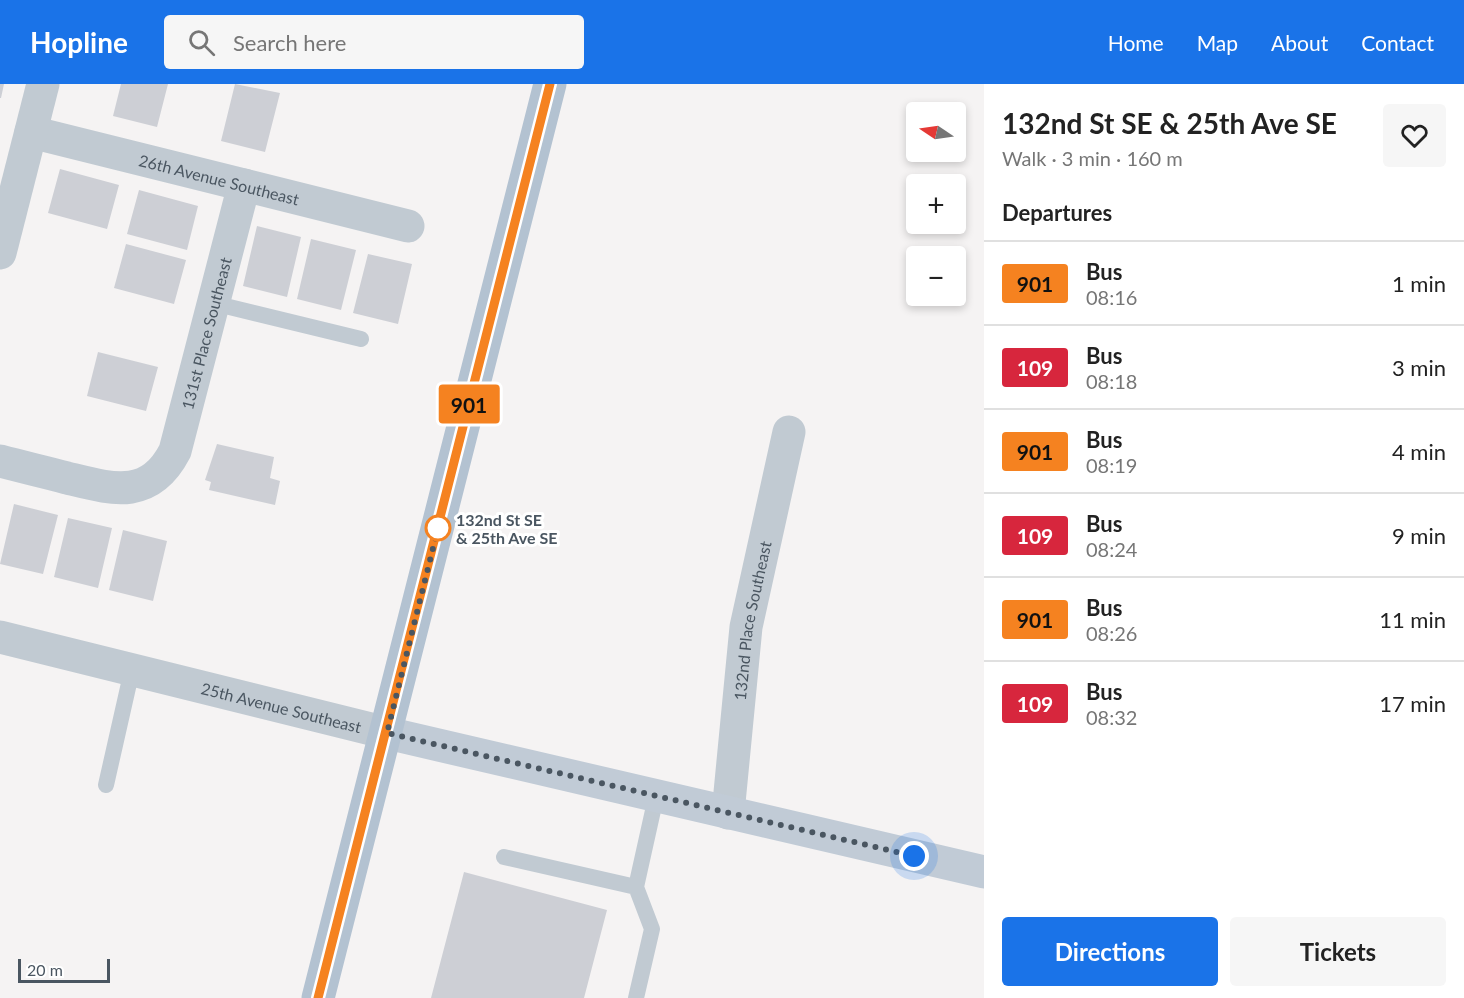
<!DOCTYPE html>
<meta charset="utf-8">
<style>
:root{--surface:#fff;--page:#f6f6f6;--text:#222;--muted:#767676;--line:#e0e0e0;--accent:#1a73e8}
body{margin:0;font-family:Lato,sans-serif;background:var(--page);color:var(--text);height:100vh;display:flex;flex-direction:column;font-size:22px;white-space:nowrap}
*{box-sizing:border-box;margin:0}
p{font-size:20px;color:var(--muted)}
.icon{flex:none;width:33px;height:33px;fill:none;stroke:currentColor;stroke-width:2;stroke-linecap:round;stroke-linejoin:round}
.map{position:relative;flex:1;overflow:hidden}
.panel{display:flex;flex-direction:column;background:var(--surface);width:480px}
.panel>*{flex:none}
.badge{padding:0 12px;border-radius:4px;font-size:21px;line-height:39px}
.needle{width:39px;rotate:283deg}
.buttons{position:absolute;left:906px;top:18px;display:grid;gap:12px}
.buttons a{display:grid;place-items:center;width:60px;height:60px;border-radius:6px;background:var(--surface);box-shadow:0 3px 9px #0003;font-size:30px}
.scale{position:absolute;left:18px;bottom:15px;width:92px;box-sizing:border-box;padding-left:6px;border:3px solid #4a5661;border-top:0;font-size:16px;line-height:21px;white-space:nowrap;color:#4a5661;-webkit-text-stroke:4px #fff;paint-order:stroke}
.you{position:absolute;width:30px;height:30px;margin:-15px;border:4px solid #fff;border-radius:50%;background:#1a73e8;box-shadow:0 0 0 9px #1a73e833}
.map>.badge{position:absolute;translate:-50% -50%;box-shadow:0 0 0 3px #fff}
h2{padding:0 18px;font-size:22px;line-height:54px}
.round{display:grid;place-items:center;flex:none;width:63px;height:63px;border-radius:6px;background:var(--page)}
.headline{display:flex;align-items:center;justify-content:space-between;height:102px;padding:0 18px}
h1{font-size:28px;font-weight:700;line-height:45px}
.button{display:flex;gap:12px;margin-top:auto;padding:12px 18px}
.button a{flex:1;height:69px;border-radius:6px;background:var(--accent);color:#fff;font-size:24px;font-weight:700;line-height:69px;text-align:center}
.button a+a{background:var(--page);color:var(--text)}
ul{padding:0;list-style:none}
li{display:flex;align-items:center;gap:18px;height:84px;padding:0 18px;border-top:2px solid var(--line)}
li div{flex:1}
li b{display:block;font-size:22px}
li em{font-style:normal}
li .badge{min-width:66px;font-weight:700;text-align:center}
header{display:flex;align-items:center;gap:36px;box-sizing:border-box;height:84px;padding:0 30px;background:var(--accent);color:#fff}
header strong{font-size:28px}
nav{display:flex;gap:33px;margin-inline-start:auto;font-size:21px}
.search{width:420px;height:54px;background:var(--page);display:flex;align-items:center;gap:15px;box-sizing:border-box;padding:0 21px;border-radius:6px;color:var(--muted);font-size:22px}
main{display:flex;flex:1;min-height:0}
.map>svg:first-child{display:block}
.building{fill:#cdcfd5}
.lines{fill:none;stroke-linecap:round;stroke-linejoin:round}
.lane{stroke:#c1cad2;stroke-width:16}
.street{stroke:#c1cad2;stroke-width:33}
.secondary{stroke:#c1cbd6;stroke-width:33}
.primary{stroke:#b3c2d1;stroke-width:33}
.line-casing{stroke:#fff;stroke-width:14}
.line{stroke:#f58220;stroke-width:9}
.walk{stroke:#4a5661;stroke-width:6;stroke-dasharray:0 10.8}
.stop-dot{fill:#fff;stroke:#f58220;stroke-width:3}
.labels{text-anchor:middle;dominant-baseline:central;stroke-width:6;stroke-linejoin:round;paint-order:stroke}
.street-label{font-size:16px;fill:#4a5661;stroke:#fff}
.stop-label{font-size:16px;font-weight:bold;fill:#4a5661;stroke:#fff;text-anchor:start}
</style>
<header>
<strong>Hopline</strong>
<div class="search"><svg class="icon" aria-label="search" viewBox="0 0 24 24"><circle cx="10" cy="10" r="6"/><path d="M15 15l6 6"/></svg>Search here</div>
<nav><a>Home</a><a>Map</a><a>About</a><a>Contact</a></nav>
</header>
<main>
<div class="map">
<svg width="984" height="914" viewBox="0 0 984 914">
<rect width="100%" height="100%" fill="#f5f3f3"/>
<path class="building" d="M0,0H4L1,14H0Z
M121,0H168L157,43L113,32Z
M235,0L280,9L265,68L221,57Z
M60,85L119,101L107,145L48,129Z
M139,106L198,122L187,166L127,150Z
M257,142L301,153L287,213L243,202Z
M311,155L356,166L341,226L297,215Z
M126,160L186,176L174,220L114,204Z
M368,170L412,180L398,240L353,229Z
M98,268L158,283L146,327L87,312Z
M217,360L274,373L270,394L280,397L275,421L209,406L211,398L205,396Z
M14,420L58,431L43,490L0,480Z
M68,434L112,444L98,504L54,493Z
M123,446L167,457L153,517L109,506Z
M464,788L607,826L584,914H431Z"/>
<g class="lines">
<path class="lane" d="M213,219L361,255
M106,701L132,586
M504,773L636,803
M636,914L652,845L636,803L656,713"/>
<g class="street">
<path id="s1" d="M31,48L408,142"/>
<path d="M0,169L43,0"/>
<path id="s2" d="M0,377C22,383 45,388 67,394C112,405 149,417 175,367L244,101"/>
<path id="s3" d="M0,553L387,649"/>
<path id="s4" d="M728,729L746,543L789,348"/>
</g>
<path class="secondary" d="M387,649L984,788"/>
<path class="primary" d="M318,914L550,0"/>
</g>
<g class="lines">
<defs>
<path id="line" d="M318,914L550,0"/>
</defs>
<use href="#line" class="line-casing"/>
<use href="#line" class="line"/>
<path class="walk" d="M438,444L387,649L914,772"/>
</g>
<circle class="stop-dot" cx="438" cy="444" r="12"/>
<g class="labels">
<g class="street-label">
<text stroke="none"><textPath href="#s1" startOffset="194">26th Avenue Southeast</textPath></text>
<text stroke="none"><textPath href="#s2" startOffset="315">131st Place Southeast</textPath></text>
<text stroke="none"><textPath href="#s4" startOffset="194">132nd Place Southeast</textPath></text>
<text stroke="none"><textPath href="#s3" startOffset="290">25th Avenue Southeast</textPath></text>
</g>
<g class="stop-label">
<text x="456" y="435">132nd St SE<tspan x="456" dy="18">&amp; 25th Ave SE</tspan></text>
</g>
</g>
</svg>
<div class="buttons">
<a><svg class="needle" viewBox="-14 -14 28 28"><path d="M0-13l5 13h-10z" fill="#e53935"/><path d="M0 13l5-13h-10z" fill="#767676"/></svg></a>
<a>+</a>
<a>−</a>
</div>
<div class="scale">20 m</div>
<div class="you" style="left:914px;top:772px"></div>
<b class="badge" style="left:469px;top:320px;background:#f58220;color:#111">901</b>
</div>
<section class="panel">
<div class="headline"><div><h1>132nd St SE &amp; 25th Ave SE</h1><p>Walk · 3 min · 160 m</p></div><a class="round"><svg class="icon" aria-label="heart" viewBox="0 0 24 24"><path d="M12 20l-8-8c-3-5 5-10 8-4 3-6 11-1 8 4z"/></svg></a></div>
<h2>Departures</h2>
<ul>
<li><span class="badge" style="background:#f58220;color:#111">901</span><div><b>Bus</b><p>08:16</p></div><em>1 min</em></li>
<li><span class="badge" style="background:#d7263d;color:#fff">109</span><div><b>Bus</b><p>08:18</p></div><em>3 min</em></li>
<li><span class="badge" style="background:#f58220;color:#111">901</span><div><b>Bus</b><p>08:19</p></div><em>4 min</em></li>
<li><span class="badge" style="background:#d7263d;color:#fff">109</span><div><b>Bus</b><p>08:24</p></div><em>9 min</em></li>
<li><span class="badge" style="background:#f58220;color:#111">901</span><div><b>Bus</b><p>08:26</p></div><em>11 min</em></li>
<li><span class="badge" style="background:#d7263d;color:#fff">109</span><div><b>Bus</b><p>08:32</p></div><em>17 min</em></li>
</ul>
<div class="button"><a>Directions</a><a>Tickets</a></div>
</section>
</main>
